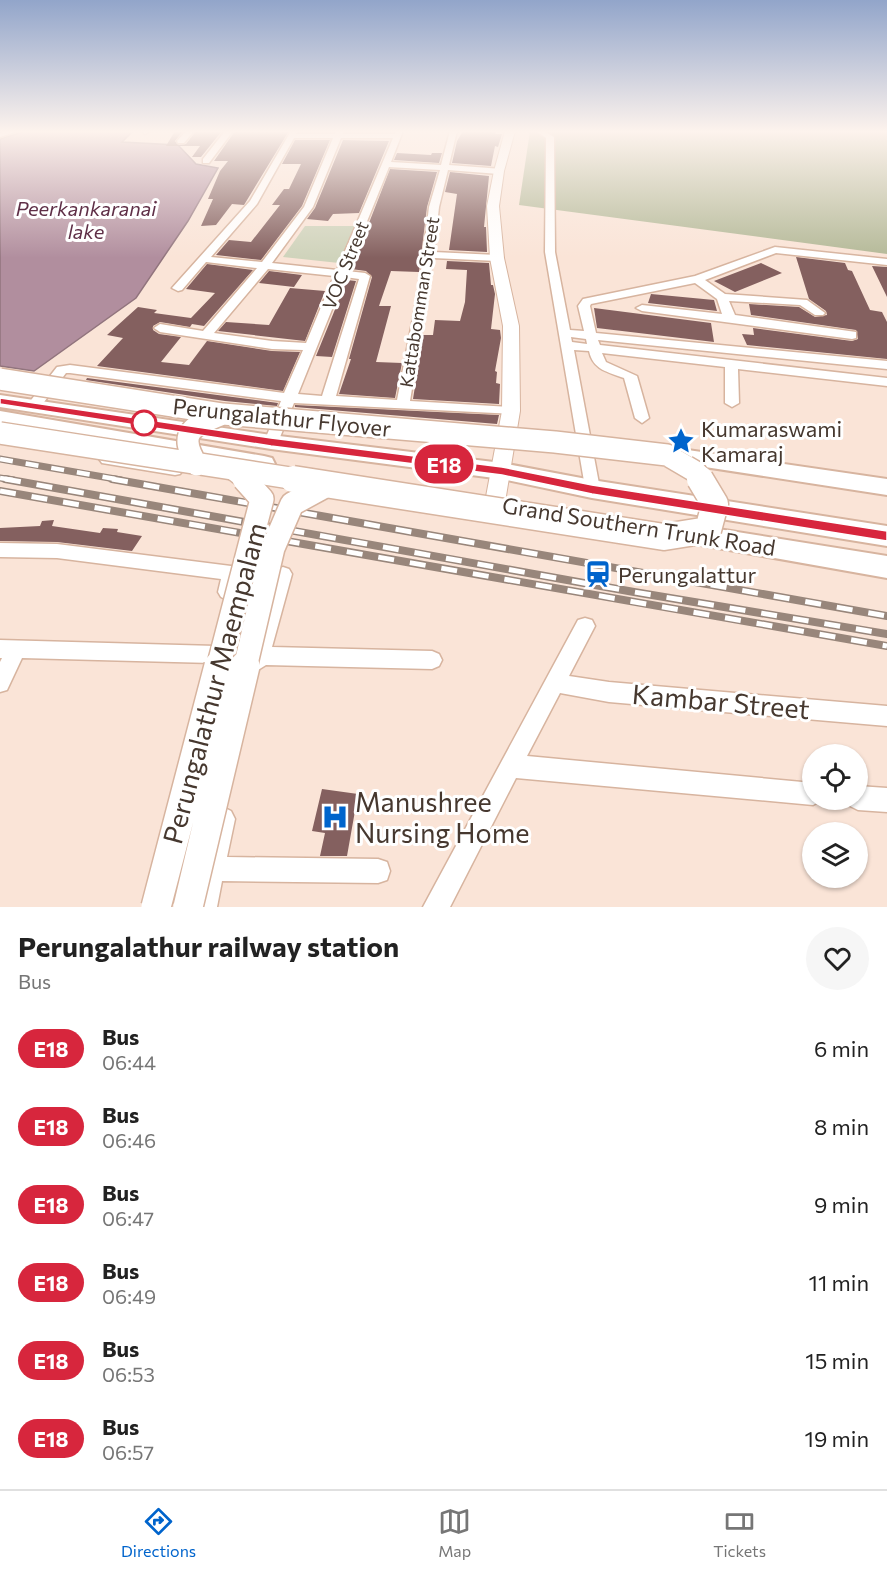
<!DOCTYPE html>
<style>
:root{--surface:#fff;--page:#f6f6f6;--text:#222;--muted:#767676;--line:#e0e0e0;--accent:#0064cc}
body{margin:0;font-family:Commissioner,sans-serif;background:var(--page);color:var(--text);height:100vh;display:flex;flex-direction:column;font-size:22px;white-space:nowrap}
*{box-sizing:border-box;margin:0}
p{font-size:20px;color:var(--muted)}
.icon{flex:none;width:33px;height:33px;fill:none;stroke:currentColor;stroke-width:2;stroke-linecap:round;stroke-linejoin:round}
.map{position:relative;height:907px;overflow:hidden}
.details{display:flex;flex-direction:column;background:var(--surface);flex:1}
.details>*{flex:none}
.badge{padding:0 12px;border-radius:20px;font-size:21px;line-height:39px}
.fabs{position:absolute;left:802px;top:744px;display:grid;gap:12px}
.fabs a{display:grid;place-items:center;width:66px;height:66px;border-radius:50%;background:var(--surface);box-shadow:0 2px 4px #0004;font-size:30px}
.map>.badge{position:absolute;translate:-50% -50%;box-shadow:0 0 0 3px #fff}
.round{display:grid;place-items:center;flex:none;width:63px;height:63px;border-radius:32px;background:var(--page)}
.overview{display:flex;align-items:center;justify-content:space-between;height:102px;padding:0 18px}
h1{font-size:28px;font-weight:700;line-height:45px}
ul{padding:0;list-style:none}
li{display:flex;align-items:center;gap:18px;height:78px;padding:0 18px}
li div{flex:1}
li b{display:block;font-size:22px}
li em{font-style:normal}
li .badge{min-width:66px;font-weight:700;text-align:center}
.tabs{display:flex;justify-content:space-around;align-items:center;height:84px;border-top:2px solid var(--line);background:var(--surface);font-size:16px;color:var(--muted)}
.tabs a{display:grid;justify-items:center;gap:3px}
.tabs .active{color:var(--accent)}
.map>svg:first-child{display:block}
.green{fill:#cfd3bb}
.forest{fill:#b4b998}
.water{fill:#b18e9e;stroke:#91747d;stroke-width:1.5}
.building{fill:#84605f}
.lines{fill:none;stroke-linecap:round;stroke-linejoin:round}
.minor-casing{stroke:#d7b49f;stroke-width:3}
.major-casing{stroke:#d7b49f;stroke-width:2}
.highway-casing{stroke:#d7b49f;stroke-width:4}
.minor{fill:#fff;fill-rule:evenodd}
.major{fill:#fff;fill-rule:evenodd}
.highway{fill:#fff;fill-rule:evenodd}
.rail-far1-casing{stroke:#98867b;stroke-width:7}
.rail-casing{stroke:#98867b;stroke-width:8}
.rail-far1{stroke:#fff;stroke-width:4.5;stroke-dasharray:13;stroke-linecap:butt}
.rail{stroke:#fff;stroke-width:5;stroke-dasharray:16;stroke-linecap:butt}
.major-bridge-far2-casing{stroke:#d7b49f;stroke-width:21;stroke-linecap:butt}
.major-bridge-far1-casing{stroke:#d7b49f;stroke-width:26;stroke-linecap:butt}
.major-bridge-casing{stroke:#d7b49f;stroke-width:32;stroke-linecap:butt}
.highway-bridge-far1-casing{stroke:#d7b49f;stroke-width:24;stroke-linecap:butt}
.highway-bridge-casing{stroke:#d7b49f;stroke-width:29;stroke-linecap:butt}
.major-bridge-far2{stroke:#fff;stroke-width:18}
.major-bridge-far1{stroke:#fff;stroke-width:23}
.major-bridge{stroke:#fff;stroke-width:29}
.highway-bridge-far1{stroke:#fff;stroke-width:21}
.highway-bridge{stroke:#fff;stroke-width:26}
.line{fill:#d7263d;stroke:#fff;stroke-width:1.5}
.stop-dot{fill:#fff;stroke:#d7263d;stroke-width:3}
.labels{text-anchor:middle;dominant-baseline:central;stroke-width:6;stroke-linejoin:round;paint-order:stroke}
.far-street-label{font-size:18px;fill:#46382f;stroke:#fff}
.far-water-label{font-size:20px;font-style:italic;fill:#5f2f47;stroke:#fff}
.street-label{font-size:22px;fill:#46382f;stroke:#fff}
.poi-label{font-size:22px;fill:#46382f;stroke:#fff;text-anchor:start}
.near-street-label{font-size:27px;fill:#46382f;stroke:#fff}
.near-poi-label{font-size:27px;fill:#46382f;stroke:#fff;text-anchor:start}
</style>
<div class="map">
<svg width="887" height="907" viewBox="0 0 887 907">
<rect width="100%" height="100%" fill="#fae4d7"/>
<path class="green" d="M305,226H356L339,263L283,257Z"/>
<path class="forest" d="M530,131H887V254L519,205Z"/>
<path class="water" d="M25,131H133L122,142L178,145L196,164L218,168L188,221L136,298L34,371L0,366V139Z"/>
<path class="building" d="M175,131H183L175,141L178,145L186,144L196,131H222L201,157H192L200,146H166Z
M235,131H289L244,205L232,204L216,225L201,226L213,199H208L220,171L228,161H214Z
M463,131L496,132L495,134H502L498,147L495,146L491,166L452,163L457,141Z
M295,140H330L302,206L261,260L216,255L229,240L251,242L280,205H272L284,189H289L301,164H282Z
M343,140L389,141L359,213L333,214L328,221L307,219L315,208Z
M397,153L431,155L432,153H442L439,163L394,160Z
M390,169L437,172L427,207L419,272L391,271L379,306H391L376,362L402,363L395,398L339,394L351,359H349L372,277L366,271L351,269Z
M450,172L489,176L484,227H486L487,252L449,250L457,194L445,192Z
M796,257L845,263L848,270L852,271L870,310L882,312L887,322V359L747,345L742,334L754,335L753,328L852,341L858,339L856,330L751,315L749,304L799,307L815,317L827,315L826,311L809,299Z
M447,261L489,263L491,285H493L495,294L491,329L500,330L501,338L495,371L497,372L496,383L500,384L499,404L413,399L423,335H433L435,320L460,321L465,302L467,270L446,269Z
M761,263L782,273L735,292L714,281Z
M207,264L253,270L204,326L192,324L190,327L160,322L153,326V330L159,334L181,337L161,362L189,365L207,341L272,351L300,352L283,391L97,366L123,338L107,335L138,307L157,310L154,313L191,318L215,293L186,289Z
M872,266L887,267V297Z
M269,271L302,275L294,287L259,283Z
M347,280L356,281L332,357L316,356Z
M290,288L325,291L305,341L218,331L226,322L269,325Z
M651,294L714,300L717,311L648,303Z
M594,308L711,323L714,342L597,328Z
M87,378L278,403L277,406L225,401L86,380Z
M295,405L499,415L497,424L295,407Z
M54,520L52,526L100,533L103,528L118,529L117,532L142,536L132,551L57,542L0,541V528L40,526L42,521Z
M322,789L358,794L347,856H320L325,833L312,831Z"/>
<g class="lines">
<defs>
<path id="minor" d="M7,131H18L0,137V133Z
M142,131H150L145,134Z
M186,131H194L184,143H178L177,141Z
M225,131H233L209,163H203V159Z
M291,131H297L296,134H335L337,131H343V134H395L397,131H403L391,162L441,165L450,131H457L449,165L502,169V173L499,174L448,170L439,207L434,252L497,255L502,258L497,261L433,258L410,401L511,407L518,411L516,414L294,403L278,442L271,447L264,442L281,401L70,373H66L38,410H28L26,407L28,404L57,367L70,365L284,393L303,350L272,349L160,332L154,328L160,324L203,331L257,268L206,262L182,290L178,291L172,288L250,201ZM294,138H333L304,207L262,262L211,257L257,204ZM341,138H393L337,270L272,263L313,207ZM389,167L440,170L429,207L420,282L397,400L336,396L370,276L365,273L347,271ZM268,269L334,276L306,343L272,341L214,333ZM345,277L359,279L322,396L298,394Z
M536,131H544L554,137L555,252L570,330L584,331L578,306L583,299L695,276L775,247L887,259V265L776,253L705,280L725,294L807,300L825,313L823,315H815L800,305L729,301L735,315L856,332V338L852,339L642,311L636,308L642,305L722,314L717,299L695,283L591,304L590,306L596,333L887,361V369L598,340L600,345L887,378V386L738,369L739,403L732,407L725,403V367L602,353L606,362L637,376L649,418L642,423L635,418L624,378C608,372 593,370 589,351L574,350L600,489L598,493H586L545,252L546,138ZM571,337L586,339L587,344L572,342Z
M107,454L175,465L180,466L183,470L180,474L175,475L102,463L99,459Z
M0,543L57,544L231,566L237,568C242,576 238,589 233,597L227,600L221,597L218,592L221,579L57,558L0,557Z
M283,567L289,569L292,574L272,647L432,651L439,654L442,660L439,666L432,669L266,665L258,670L250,664L22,658L7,690L0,692V662L2,658H0V640L252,647L274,574L277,569Z
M585,618L592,620L595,626L569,676L609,682L887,706V726L609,702L560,693L527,756L813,783V800H822L813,805L516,778L450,907H423L578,620Z
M858,786L887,788V812L858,810L850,806L847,800H858Z
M223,807L231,811L235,819L227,857L378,859L387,862L390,871L387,880L378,883L222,881L217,907H191L211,819L215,811Z"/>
<path id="major" d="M505,131H515L504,171L499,206L504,258L519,326L520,411L505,502L502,507L495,510L488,507L485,502L502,411L503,326L490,258L487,206L494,171Z"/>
<path id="highway" d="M0,395L271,435L502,463L592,480L887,526V546L592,498L502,479L271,449L0,407Z
M0,411L264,456L272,458L275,464L272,470L264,472L0,425Z
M667,447L887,479V495L659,460L656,455L659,450Z
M687,524L887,556V578L678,541L674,534L678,527Z"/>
</defs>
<use href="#minor" class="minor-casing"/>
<use href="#major" class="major-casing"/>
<use href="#highway" class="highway-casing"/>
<use href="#minor" class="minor"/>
<use href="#major" class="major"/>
<use href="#highway" class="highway"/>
<defs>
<path id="rail-far1" d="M0,459L121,480
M0,478L13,480"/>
<path id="rail" d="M5,479L634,592L887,634
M112,479L887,616
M0,491L887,646"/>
</defs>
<use href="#rail-far1" class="rail-far1-casing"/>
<use href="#rail" class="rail-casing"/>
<use href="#rail-far1" class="rail-far1"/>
<use href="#rail" class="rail"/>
<defs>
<path id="major-bridge-far2" d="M232,470L245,480"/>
<path id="major-bridge-far1" d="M218,668L262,499L244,479
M245,668L273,548L292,504L327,485"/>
<path id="major-bridge" d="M156,907L219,666
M188,907L245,666"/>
<path id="highway-bridge-far1" d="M0,379L223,414L555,442L667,455L696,472L701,480
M0,433L303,480
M197,465C177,432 192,426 223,414"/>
<path id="highway-bridge" d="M293,479L664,537L708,530L715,504L700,479"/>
</defs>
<use href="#major-bridge-far2" class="major-bridge-far2-casing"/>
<use href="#major-bridge-far1" class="major-bridge-far1-casing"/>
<use href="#major-bridge" class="major-bridge-casing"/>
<use href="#highway-bridge-far1" class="highway-bridge-far1-casing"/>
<use href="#highway-bridge" class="highway-bridge-casing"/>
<use href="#major-bridge-far2" class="major-bridge-far2"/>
<use href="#major-bridge-far1" class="major-bridge-far1"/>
<use href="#major-bridge" class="major-bridge"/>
<use href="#highway-bridge-far1" class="highway-bridge-far1"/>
<use href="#highway-bridge" class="highway-bridge"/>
</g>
<linearGradient id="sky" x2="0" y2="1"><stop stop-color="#92a5ca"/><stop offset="0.51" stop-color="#fdf3ed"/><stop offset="1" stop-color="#fdf3ed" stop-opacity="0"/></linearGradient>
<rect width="887" height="258" fill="url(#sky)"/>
<path class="line" d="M0,398L271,438L502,467L592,485L887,531V541L592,494L502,475L271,446L0,404Z"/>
<defs>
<symbol id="sight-bare" viewBox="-9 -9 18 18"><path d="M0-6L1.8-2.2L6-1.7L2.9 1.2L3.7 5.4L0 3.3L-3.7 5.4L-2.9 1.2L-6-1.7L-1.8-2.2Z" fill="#0064cc" stroke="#fff" stroke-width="2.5" paint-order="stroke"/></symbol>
<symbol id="station-bare" viewBox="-9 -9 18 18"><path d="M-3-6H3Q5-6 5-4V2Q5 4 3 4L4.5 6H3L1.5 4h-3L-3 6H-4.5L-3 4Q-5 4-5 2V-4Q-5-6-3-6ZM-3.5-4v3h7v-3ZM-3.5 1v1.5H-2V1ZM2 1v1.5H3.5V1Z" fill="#0064cc" stroke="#fff" stroke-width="2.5" paint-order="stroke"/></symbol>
<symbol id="hospital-bare" viewBox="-9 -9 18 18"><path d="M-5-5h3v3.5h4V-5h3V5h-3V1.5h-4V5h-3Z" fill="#0064cc" stroke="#fff" stroke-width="2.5" paint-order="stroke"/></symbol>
</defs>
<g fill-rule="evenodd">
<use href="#sight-bare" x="662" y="422" width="38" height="38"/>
<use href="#station-bare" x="579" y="555" width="38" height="38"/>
<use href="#hospital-bare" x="316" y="798" width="38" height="38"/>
</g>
<circle class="stop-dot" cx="144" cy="423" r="12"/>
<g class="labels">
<g class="far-street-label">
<text transform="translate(345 265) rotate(-68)">VOC Street</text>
<text transform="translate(419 302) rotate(-81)">Kattabomman Street</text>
</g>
<g class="far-water-label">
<text x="86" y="208">Peerkankaranai<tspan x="86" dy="23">lake</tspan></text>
</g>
<g class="street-label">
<text transform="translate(282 417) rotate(6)">Perungalathur Flyover</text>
<text transform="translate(639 526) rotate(9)">Grand Southern Trunk Road</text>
</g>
<g class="poi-label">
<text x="701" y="428">Kumaraswami<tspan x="701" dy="25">Kamaraj</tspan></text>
<text x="618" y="574">Perungalattur</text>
</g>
<g class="near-street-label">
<text transform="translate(214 683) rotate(-75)">Perungalathur Maempalam</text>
<text transform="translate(721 701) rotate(5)">Kambar Street</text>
</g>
<g class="near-poi-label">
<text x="355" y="801">Manushree<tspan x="355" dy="31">Nursing Home</tspan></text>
</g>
</g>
</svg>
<div class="fabs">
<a><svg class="icon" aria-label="locate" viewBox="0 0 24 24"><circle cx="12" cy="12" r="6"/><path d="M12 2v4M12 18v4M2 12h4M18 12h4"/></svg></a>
<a><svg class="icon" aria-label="layers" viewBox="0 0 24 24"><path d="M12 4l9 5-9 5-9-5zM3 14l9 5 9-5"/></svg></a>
</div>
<b class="badge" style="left:444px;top:464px;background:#d7263d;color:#fff">E18</b>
</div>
<section class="details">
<div class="overview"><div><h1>Perungalathur railway station</h1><p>Bus</p></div><a class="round"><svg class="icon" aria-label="heart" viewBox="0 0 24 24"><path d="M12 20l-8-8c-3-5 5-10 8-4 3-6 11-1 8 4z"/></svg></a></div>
<ul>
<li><span class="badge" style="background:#d7263d;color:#fff">E18</span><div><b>Bus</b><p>06:44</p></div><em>6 min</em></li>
<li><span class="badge" style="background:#d7263d;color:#fff">E18</span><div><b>Bus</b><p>06:46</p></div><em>8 min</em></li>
<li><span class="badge" style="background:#d7263d;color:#fff">E18</span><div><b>Bus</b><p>06:47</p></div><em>9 min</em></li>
<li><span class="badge" style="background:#d7263d;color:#fff">E18</span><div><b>Bus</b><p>06:49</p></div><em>11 min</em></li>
<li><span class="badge" style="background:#d7263d;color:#fff">E18</span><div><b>Bus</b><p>06:53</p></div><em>15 min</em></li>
<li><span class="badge" style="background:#d7263d;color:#fff">E18</span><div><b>Bus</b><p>06:57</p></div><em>19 min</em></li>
</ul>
</section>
<nav class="tabs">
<a class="active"><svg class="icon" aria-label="directions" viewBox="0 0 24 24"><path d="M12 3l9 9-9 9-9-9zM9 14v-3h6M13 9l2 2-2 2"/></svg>Directions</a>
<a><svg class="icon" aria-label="map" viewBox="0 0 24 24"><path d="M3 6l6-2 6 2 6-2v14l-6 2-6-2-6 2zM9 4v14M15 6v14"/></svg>Map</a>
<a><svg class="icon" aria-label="tickets" viewBox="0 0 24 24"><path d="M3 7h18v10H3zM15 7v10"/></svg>Tickets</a>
</nav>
